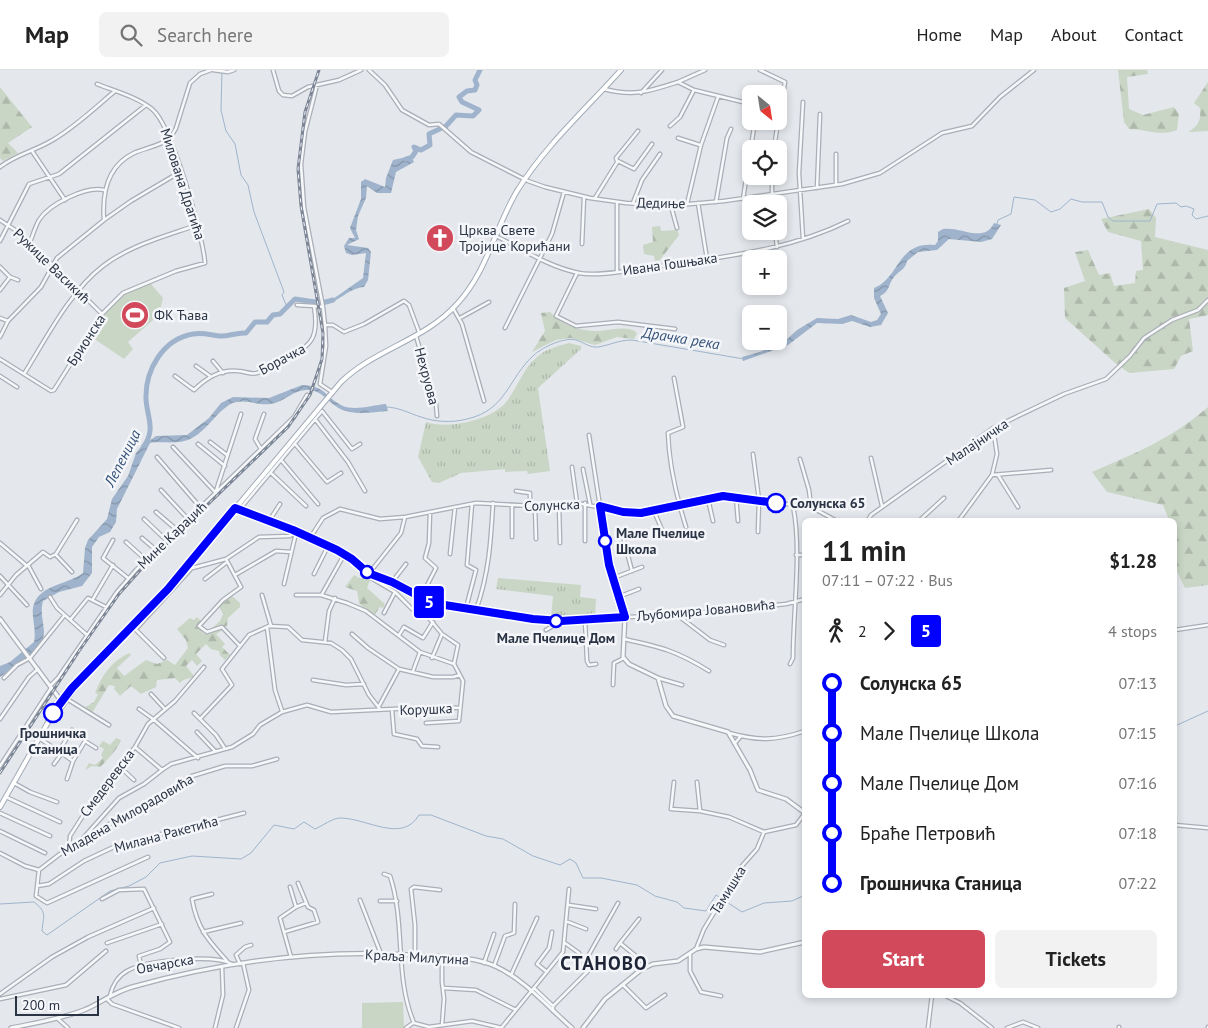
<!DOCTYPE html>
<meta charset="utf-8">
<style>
:root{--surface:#fff;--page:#f2f2f2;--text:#222;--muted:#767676;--line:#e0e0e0;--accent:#d1495b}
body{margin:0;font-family:"PT Sans",sans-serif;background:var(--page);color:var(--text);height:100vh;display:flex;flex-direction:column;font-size:19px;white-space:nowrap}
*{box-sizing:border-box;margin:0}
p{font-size:16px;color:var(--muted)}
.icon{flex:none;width:28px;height:28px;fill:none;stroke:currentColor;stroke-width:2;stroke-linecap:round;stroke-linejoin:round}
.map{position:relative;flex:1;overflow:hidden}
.sheet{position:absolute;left:802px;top:448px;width:375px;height:480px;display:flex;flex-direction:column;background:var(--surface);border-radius:8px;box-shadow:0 2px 8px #0003}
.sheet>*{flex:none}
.badge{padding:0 10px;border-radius:4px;font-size:18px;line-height:32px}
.needle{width:32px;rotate:150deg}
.controls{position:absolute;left:742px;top:15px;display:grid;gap:10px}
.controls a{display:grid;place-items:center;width:45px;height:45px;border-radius:8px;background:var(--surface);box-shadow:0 2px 8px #0003;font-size:25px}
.scale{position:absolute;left:15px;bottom:12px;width:84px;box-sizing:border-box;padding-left:5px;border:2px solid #2b3445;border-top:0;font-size:14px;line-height:18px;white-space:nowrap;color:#2b3445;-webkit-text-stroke:4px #f4f6f9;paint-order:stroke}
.map>.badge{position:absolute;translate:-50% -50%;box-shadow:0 0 0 2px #fff}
.legs{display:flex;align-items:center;gap:8px;height:55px;padding:0 20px;font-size:16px}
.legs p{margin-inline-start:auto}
.headline{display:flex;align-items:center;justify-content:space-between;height:85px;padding:0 20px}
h1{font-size:28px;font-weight:600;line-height:38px}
.cta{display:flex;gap:10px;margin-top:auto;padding:10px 20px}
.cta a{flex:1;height:58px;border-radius:8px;background:var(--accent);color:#fff;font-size:20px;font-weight:600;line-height:58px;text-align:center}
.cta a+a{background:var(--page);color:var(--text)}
ul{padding:0 20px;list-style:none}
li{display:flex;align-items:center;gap:18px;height:50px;font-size:19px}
li i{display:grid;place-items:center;width:8px;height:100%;margin:0 6px;background:currentColor}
li i::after{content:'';width:12px;height:12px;margin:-6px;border:4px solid;border-radius:50%;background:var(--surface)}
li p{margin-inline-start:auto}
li:first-child i{background:linear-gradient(#0000 50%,currentColor 0)}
li:last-child i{background:linear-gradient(currentColor 50%,#0000 0)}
header{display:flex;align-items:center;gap:30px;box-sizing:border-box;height:70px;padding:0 25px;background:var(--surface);border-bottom:1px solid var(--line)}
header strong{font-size:24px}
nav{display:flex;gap:28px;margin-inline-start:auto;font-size:18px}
.search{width:350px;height:45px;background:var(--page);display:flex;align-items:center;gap:12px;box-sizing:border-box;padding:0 18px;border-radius:8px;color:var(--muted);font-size:19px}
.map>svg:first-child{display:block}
.grass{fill:url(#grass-tufts)}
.forest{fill:url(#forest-firs)}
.garden{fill:#c9d6c5}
.water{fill:url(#water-waves)}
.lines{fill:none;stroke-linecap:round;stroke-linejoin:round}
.stream{stroke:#9fb4cc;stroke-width:1}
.river{stroke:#9fb4cc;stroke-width:5}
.minor-casing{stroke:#a9aeb7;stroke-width:5}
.tertiary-casing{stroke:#a9aeb7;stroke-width:5.5}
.primary-casing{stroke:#a3abb8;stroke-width:6}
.minor{stroke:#f7f8fa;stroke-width:2.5}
.tertiary{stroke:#f7f8fa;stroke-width:3}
.primary{stroke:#fff;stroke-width:4}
.rail-casing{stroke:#7d8696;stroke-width:3}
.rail{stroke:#f4f6f9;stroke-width:1;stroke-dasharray:4;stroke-linecap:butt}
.line-1-casing{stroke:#fff;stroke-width:11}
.line-1{stroke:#00f;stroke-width:8}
.stop-1-dot{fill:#fff;stroke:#00f;stroke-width:2.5}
.labels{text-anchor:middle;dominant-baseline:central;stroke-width:5;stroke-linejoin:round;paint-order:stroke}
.street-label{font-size:14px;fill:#2b3445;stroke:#f4f6f9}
.poi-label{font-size:14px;fill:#2b3445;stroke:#f4f6f9;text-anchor:start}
.stop-label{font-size:14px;font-weight:bold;fill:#2b3445;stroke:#f4f6f9;text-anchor:start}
.water-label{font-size:15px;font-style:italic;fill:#34527a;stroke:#f4f6f9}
.district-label{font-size:19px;font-weight:bold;letter-spacing:1px;fill:#1d2536;stroke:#f4f6f9}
</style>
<header>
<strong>Map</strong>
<div class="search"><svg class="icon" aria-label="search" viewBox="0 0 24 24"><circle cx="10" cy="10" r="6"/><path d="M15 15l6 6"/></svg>Search here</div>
<nav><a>Home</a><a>Map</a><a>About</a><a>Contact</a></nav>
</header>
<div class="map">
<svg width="1208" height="958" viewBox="0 0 1208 958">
<defs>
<pattern id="grass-tufts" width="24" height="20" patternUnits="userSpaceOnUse" patternTransform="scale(1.25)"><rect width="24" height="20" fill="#c9d6c5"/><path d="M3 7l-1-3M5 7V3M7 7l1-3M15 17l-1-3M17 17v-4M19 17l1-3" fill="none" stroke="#adb8ab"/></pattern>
<pattern id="forest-firs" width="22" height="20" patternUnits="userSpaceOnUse" patternTransform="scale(1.25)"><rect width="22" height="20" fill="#c9d6c5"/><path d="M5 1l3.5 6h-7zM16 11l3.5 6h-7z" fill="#adb8ab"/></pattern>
<pattern id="water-waves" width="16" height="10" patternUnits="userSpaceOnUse" patternTransform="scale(1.25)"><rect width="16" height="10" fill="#9fb4cc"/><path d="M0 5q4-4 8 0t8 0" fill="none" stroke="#8293a7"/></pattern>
</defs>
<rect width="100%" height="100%" fill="#e4e7ec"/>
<path class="grass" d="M569,273L581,276V279L538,318L550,401L528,404L527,401L505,402V399L461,403L439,413L432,412L418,387L426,352C447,360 493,350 507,331C518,316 523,299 537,287C546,279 558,276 569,273Z
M498,508L581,515L580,527L596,529L595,547L551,548L553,526L496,519Z"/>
<path class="forest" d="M1118,0H1147L1148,4L1127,7L1129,39L1143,45L1174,37L1179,44L1177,60C1159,67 1147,59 1129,59L1124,52Z
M1208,12V61L1188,62C1199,55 1201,51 1200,38L1194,33Z
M0,17L32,57L8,73L18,83L3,91L0,88Z
M1149,139L1156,148L1155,167L1208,180V245L1189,249L1193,281L1181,286L1174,299L1129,303L1114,292L1065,248L1064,218L1085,211L1075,182L1088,180L1099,205L1110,203L1114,216L1135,213L1136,201L1143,200L1141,171L1108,162L1101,149Z
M660,156L661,161L677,160L679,165L660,190L655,191L654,186L644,184L643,175L653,172L652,157Z
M550,242C561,255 582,262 600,261C611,260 629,255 637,263L634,269L617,267L595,275L571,268L556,270L532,282L545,261L541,243Z
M1208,337V515L1185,518L1175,497V450H1169L1163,435L1107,422L1092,402C1136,383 1171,369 1208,337Z
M354,505L361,509L365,506L370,510L367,518L385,534L383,538L380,537L373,547L359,533L357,521L345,517Z
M232,526L240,533V537L228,548L227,556L210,560L220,551L223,544L219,537Z
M197,547L201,551L197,555L204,564L221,559L223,560L216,564L225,574L222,577L230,585L225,590L220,585L219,581L211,579L206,574L196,584L202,591L197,596L192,590L186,596L194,606C191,609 183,608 180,613L175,608L157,610L156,617L141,624L131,616L120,626L114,619L115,616L109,615L92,643L84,638L94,632L98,624L95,623C102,605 111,592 129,583L131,585L117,598L124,606L146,590L157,594L167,590L175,595L188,578L186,570L177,559L190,548L194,550Z
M116,668L121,670C120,676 105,693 100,697L92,696L85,700L89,693L95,695L103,688L101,685L104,679L99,676L103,671L110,675Z"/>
<path class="garden" d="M150,213L163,228L160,240L161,243L128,272L133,279L124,289L90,266L103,245L125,223Z
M403,932L404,958H362V933Z"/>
<path class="water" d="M411,86L414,92L396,102L391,123H377L367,116L366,128L358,146L356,160L359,169L347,175L368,178L371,182L368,210L364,217C349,218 340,231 326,234V230L333,229L363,208L366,183L352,185L346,183L344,176L349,168H355L350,158L361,129V112L365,109L385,117L386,108L393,90Z
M994,153L1001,155L992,169L981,172L949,169L937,180L918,182L907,191C905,200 900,200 894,207C888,214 890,222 880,226L888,243L881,255L870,257L852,251L842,254L817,253L788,275L743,291L742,287L760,282L785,271L797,260L817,248L838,249L851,245L871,252L877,250L881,244L874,228V218C900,208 897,171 935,175L938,171V162L943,159C961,156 984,174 994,153Z
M302,315C327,316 324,327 343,336C355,341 373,335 386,334L388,341C374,342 359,345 346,341C330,337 324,319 306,320C292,321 284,332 271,334C257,336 242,327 229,335C215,344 207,360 192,368C181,375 163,371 150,373L117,439L116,452L110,462L99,467L92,477V503L82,516L59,522L43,531C40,542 43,549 44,561C45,583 15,596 0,607V596L10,592L34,572C37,558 30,545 34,534C40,515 69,514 83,503L85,478L88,470L107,449L112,429L128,406L136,383L146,370L148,372L156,366L187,365L209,348L221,333L233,327L269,328Z"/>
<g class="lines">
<path class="stream" d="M222,1L221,40L226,61L235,74L241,105L248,115L254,142L284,222L282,225L287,237
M997,154L998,150L1011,144L1014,127L1035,130L1051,142L1060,139L1071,129L1082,132H1102L1108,147L1113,151H1150L1157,134L1176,133L1181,137L1186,136L1194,139L1192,145L1196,149L1208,146
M385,337C399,337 408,343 421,347C435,352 452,353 467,349C507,340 508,308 534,285C543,277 564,267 576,270C583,272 590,278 598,277C610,275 619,270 632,270L744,289
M1175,656L1208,641
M0,834L34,832C48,843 43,846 42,861L47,865L110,821L129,816L146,807L160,793L192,786L241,789L251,783L274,755L294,759L304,752L315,759C322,756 333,748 340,748C367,748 402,774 419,745H431L486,766L503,769L533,786L560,795L570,789L576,793L583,808H601L637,815L655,826L677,832L684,838L706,841L716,825L742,842L764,833L792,831L805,825"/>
<path class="river" d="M406,89L412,87L416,81L414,77L421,80L430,75L429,64L446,56L456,45L473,46L479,40L462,32L459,27L467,21L475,20L477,15L475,10L480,0
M144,376C156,359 147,347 146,329C145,300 163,269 193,264C203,262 210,265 219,266C228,267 237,262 246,263L255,252H267L273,245L280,244L295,229L322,233L333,230"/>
<defs>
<path id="minor" d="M213,0L228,2L234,0
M273,0L279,21L283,25L292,26L308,17L339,10L361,0
M369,0L385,15L402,40L429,55L439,54L471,82L528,111L545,117L590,128L626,133L667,136L724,131L842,114L880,103L942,63L972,56L1000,27L1034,0
M760,0L785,12L779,47
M678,12L705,0
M317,15L305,62L301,94L304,137L323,237
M604,19C634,27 650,21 678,12L694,20L751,34
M641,23L662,0
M803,32L799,103L803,169
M670,56L680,47L694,20
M678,68L700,75
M774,79L778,51
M32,81L65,130
M836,84V115
M617,91L616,88L638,61
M0,97C15,85 34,81 51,71C73,59 96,37 115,21
M772,106V134
M817,118L820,44
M595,128L618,91L634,99L652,74
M743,129L755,51
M617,132V201
M716,132L727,68L731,59
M633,133L642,110L660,84
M698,133L707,189
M687,134L701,75L718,27
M671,136L677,158
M0,150L21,164L102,244
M104,150L131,131L180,102
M775,161L777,177
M496,166C524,180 549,197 579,203C597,207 636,199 655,197C721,187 788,181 848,151
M0,171L29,114L59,104L146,35
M30,172C33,165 35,157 39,150C49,134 86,116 104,120
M582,174L584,127
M0,197L10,207L18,210
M577,203L556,246L576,256L618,252L675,259
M0,220L10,207
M297,235L314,236
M453,238L462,254L484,331
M0,248L8,251
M460,248L489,232
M325,255L326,276L320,314L332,322
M505,258L552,164L564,122
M416,266L436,334L437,346
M0,267L8,251L41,217L57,188L104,150C102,124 107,96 134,83C146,78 158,76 170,69L176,58L190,13L200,4L211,0
M0,289L51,321L54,320L102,244L123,223L176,201L205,193C203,166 172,55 152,39C137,27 115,21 97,14
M213,291L223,303
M196,296L210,306
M24,304C46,269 70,221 103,196C130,175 166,166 197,155
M0,306L17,317
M175,306L194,320C206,308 221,299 238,301C244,301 251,305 257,303C265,301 274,295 281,291C310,276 320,271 314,236L323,237L325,255H333L344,262L364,254L404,231L409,235L419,262
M674,308L683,357L668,363C669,396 676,425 686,457
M315,349L348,392L365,421
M589,365L609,495L625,547L666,546L786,534L805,529
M210,372L227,385
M198,374L225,396
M295,374L327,412L341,403
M173,377L216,423
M261,379L255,369L264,344
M753,384L759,430L758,462
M157,387L200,437
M871,388L882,436
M800,389L809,420L811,436
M281,390L318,434
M572,397L577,433
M583,399L590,434
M271,403L306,436
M992,405L1051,400
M998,405L1018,437
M161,420L188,449
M216,421L241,344
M516,421L530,423V436
M736,427L738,451
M708,429L713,451
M585,433V471
M559,435L560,473
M535,436L536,469
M239,440L322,341L352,379L360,374
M654,441L665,467
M156,442L177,460
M405,447L401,463L371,501V508L395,522L412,539L428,547L442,564L458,575L454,594L463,611L459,651L426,653
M144,449L166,470
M868,450L871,445L993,358L1064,324L1106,309L1130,286L1144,268L1172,250L1198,240L1208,230
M920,450L944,428
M959,450L992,405L997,384L993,358
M269,451L280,434
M512,467V435
M142,468L156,480
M310,468L323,448L340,439L380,449L405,447L476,433L535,436L577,433L623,442L641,443L723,426L811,437L835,450
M113,470L103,488L128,508
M624,471L632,501
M126,472L146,490
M0,473L26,495
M450,484L455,437
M56,485L72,502
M796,485H805
M226,489L241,517L223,530L199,556L207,562L222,557L240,576
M28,495L41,519
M185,500L226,489L259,467L290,466L296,462
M314,504L328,476
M235,505L276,481L291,482
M0,506L27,535
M613,508L642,497
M205,509L227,492
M392,512L406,494
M284,514L296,463
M322,524L344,485
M0,525L16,505L43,482L50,487L56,484L77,450
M262,525L271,556
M296,525H321L347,533L366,541L420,582L454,594
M50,527L57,538L87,565
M421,527L436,498L425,488L429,473L430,442
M618,527L639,519
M93,529L113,495
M466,538L476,500L467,495L472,434
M476,540C489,504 491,470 493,433
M384,543L395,522
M676,544L710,570L724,575
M70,550L88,528L106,537
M585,550L587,591L589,595L596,594
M133,557L164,588
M267,557L275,620L282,641
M136,559L190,500
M546,560L561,551
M1175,560L1208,555
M352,564L368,578L399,599L433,607H453L460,605
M399,565L404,557L423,568L433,552
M624,569C661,577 677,581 709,601
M325,572L329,541L335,528
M432,588L442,564
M790,594L793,588C793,542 802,479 793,436
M413,601L420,582
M4,608L17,595L30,588L64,546
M658,608L682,615
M313,610L346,615L364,614
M613,615L614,593L624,588
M50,616L58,608L117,522L136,500L294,347L307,325
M151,624L164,638
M67,629L109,655
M379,636L399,599
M139,639L153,649
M392,640L394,664L417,669L422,676L438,677
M194,643L216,665L224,677
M0,649L29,607L38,599
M153,649L198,688
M200,649L232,615L222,599L249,565L269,556L288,557L302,570L331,573L342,580L351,589L369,625L380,639
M197,662L215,681
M729,663C759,671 775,671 805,661
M39,668L73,691L85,671L96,678
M735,673L741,666
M135,677L162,700
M59,681L72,660
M54,694L62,683
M0,696L51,618
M119,696L134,710
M67,709L73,691
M674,712L671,739L700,741L729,747L764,762L796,755L805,743
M697,712L700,741
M14,713L30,722L57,732
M6,727L60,752
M0,743L50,766
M1175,755L1208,758
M0,761L45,783
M76,776L119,728L144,714L162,700L171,694L232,677L253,664L260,655L282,642L307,635L331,642L435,637L460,638
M69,779L70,766L100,719L135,677L148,654L175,631L204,597
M0,783L25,796L39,800
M39,800L60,784L80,774L105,756L148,736L189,707L225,696H252L277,689
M39,800L36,826L47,833L148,787
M384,804L390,806C406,854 394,906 414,953L429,957L472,951L502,958
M37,816L49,814L84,791L118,775L244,743
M290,817L296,837L306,833
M212,824L192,829C197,858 208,870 227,891
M102,829L119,820L144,819L170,872L160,879L139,886L141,896
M360,830L381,884
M380,831H397
M569,835L596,839
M568,852L586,859
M203,862L241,853
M284,862L318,852L314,840L308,837L298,813
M107,873L162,854
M565,873L579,883
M620,873L639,849
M616,879L620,873L648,896
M696,879L704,859L721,831L731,820L741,797L757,779L764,762
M690,883V901L701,922L721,926
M415,885V855L411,819L414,817L440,820
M291,887L280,848L296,837
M484,893L494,864
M240,894L236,885L245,877L251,875
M494,896L505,866L514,863L515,834
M547,902L537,894L549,878L552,862
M511,905L537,848
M623,915L646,938L665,925
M444,918L476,920L516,940
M534,918L553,936
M0,924L52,887L88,867L154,838
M944,925L960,933L992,958
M110,926C112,916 118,906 127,901C146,890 213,884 232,894
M0,929L66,915L106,881
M107,929L112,934L179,958
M553,941V936L591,898L592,894L587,888L618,833
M57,948L68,958
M442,955L444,929L442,912V887
M502,957L563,882L569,819
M1119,957V958
M215,958L223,925L222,897
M236,958L249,920L243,893
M406,958L413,953
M928,958L932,925
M1007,958L1023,952L1038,958
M1208,958V957"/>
<path id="tertiary" d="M235,438L293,460L337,480L369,504L392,512L432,533L533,549L561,551L625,547L623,587L629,594L658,608L666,636L673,646L728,662L750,700L758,720L786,729L805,743
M0,549L62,632
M11,958C35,953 61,949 84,940C101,933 114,922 132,917C228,890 329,878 428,886C450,887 475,887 495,896C525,910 548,937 572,958
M583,958L605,929L642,899L653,894L678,891L696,879L704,877L760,882L805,872"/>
<path id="primary" d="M55,646L77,615
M0,737L51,647L72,618L168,519L341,312C375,279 425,270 457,234C487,202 495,158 517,121C545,76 586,39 621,0"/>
</defs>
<use href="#minor" class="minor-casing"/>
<use href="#tertiary" class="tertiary-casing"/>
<use href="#primary" class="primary-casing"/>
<use href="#minor" class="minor"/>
<use href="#tertiary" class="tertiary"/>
<use href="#primary" class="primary"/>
<defs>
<path id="rail" d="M0,703L79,581L119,524L144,496L288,357L310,325L322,289L323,263L301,136L298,99L305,42L319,0"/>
</defs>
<use href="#rail" class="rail-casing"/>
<use href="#rail" class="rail"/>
</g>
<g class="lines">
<defs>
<path id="line-1" d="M53,643L72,618L168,519L235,438L293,460L337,480L352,489L368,503L392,512L432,533L533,549L561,551L625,547L609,495L600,436L623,442L641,443L723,426L776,433"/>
</defs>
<use href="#line-1" class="line-1-casing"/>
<use href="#line-1" class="line-1"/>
</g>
<defs>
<symbol id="church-disc" viewBox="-11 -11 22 22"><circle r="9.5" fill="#d1495b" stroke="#f4f6f9"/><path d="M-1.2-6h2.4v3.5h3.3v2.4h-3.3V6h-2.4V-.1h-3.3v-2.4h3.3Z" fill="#fff"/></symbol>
<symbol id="stadium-disc" viewBox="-11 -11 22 22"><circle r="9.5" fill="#d1495b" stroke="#f4f6f9"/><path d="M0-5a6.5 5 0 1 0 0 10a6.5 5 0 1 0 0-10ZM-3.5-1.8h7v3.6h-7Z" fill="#fff"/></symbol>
</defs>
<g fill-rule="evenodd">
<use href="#church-disc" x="424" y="152" width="32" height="32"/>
<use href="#stadium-disc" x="119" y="229" width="32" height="32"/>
</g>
<g class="stop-1-dot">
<circle cx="776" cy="433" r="9"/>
<circle cx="605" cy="471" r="6"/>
<circle cx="367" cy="502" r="6"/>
<circle cx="556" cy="551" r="6"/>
<circle cx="53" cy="643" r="9"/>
</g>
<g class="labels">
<g class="street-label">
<text transform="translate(183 114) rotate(72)">Милована Драгића</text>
<text transform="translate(661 133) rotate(1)">Дедиње</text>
<text transform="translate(670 194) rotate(-8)">Ивана Гошњака</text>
<text transform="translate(52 196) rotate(44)">Ружице Васикић</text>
<text transform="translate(86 270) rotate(-57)">Брионска</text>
<text transform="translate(282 289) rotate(-28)">Борачка</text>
<text transform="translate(427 306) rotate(75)">Нехруова</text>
<text transform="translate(977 372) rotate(-34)">Малајничка</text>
<text transform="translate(552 435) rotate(-2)">Солунска</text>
<text transform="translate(172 465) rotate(-44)">Мине Караџић</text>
<text transform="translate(706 540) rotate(-5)">Љубомира Јовановића</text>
<text transform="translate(426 639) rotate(-2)">Корушка</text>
<text transform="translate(107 713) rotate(-53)">Смедеревска</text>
<text transform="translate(127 745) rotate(-30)">Младена Милорадовића</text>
<text transform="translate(166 764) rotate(-15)">Милана Ракетића</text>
<text transform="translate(728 820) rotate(-58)">Тамишка</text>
<text transform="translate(417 887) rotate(3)">Краља Милутина</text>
<text transform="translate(165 894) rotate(-10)">Овчарска</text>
</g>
<g class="poi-label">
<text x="459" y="160">Црква Свете<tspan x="459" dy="16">Тројице Корићани</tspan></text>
<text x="154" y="245">ФК Ћава</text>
</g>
<g class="stop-label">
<text x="790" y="433">Солунска 65</text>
<text x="616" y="463">Мале Пчелице<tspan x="616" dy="16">Школа</tspan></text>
<text x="556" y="568" text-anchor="middle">Мале Пчелице Дом</text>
<text x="53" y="663" text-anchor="middle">Грошничка<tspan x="53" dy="16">Станица</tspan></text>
</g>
<g class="water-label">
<text transform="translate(681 268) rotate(9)">Драчка река</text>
<text transform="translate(122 388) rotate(-63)">Лепеница</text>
</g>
<g class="district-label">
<text x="604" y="893">СТАНОВО</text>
</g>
</g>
</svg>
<div class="controls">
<a><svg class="needle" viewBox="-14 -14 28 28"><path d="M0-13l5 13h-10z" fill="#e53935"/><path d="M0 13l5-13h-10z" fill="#767676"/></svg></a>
<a><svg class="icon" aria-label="locate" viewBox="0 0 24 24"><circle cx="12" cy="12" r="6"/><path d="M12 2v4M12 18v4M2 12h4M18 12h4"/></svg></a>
<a><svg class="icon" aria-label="layers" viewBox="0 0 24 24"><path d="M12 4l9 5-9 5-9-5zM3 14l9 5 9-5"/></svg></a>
<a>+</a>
<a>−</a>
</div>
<div class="scale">200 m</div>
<b class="badge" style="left:429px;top:532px;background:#00f;color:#fff">5</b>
<section class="sheet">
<div class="headline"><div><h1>11 min</h1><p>07:11 – 07:22 · Bus</p></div><b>$1.28</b></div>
<div class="legs"><svg class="icon" aria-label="walk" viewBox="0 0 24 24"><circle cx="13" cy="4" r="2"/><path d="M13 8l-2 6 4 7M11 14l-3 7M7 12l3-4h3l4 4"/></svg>2<svg class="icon" aria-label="forward" viewBox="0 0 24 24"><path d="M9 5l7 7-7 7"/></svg><b class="badge" style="background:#00f;color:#fff">5</b><p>4 stops</p></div>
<ul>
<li><i style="color:#00f"></i><b>Солунска 65</b><p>07:13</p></li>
<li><i style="color:#00f"></i><span>Мале Пчелице Школа</span><p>07:15</p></li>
<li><i style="color:#00f"></i><span>Мале Пчелице Дом</span><p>07:16</p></li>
<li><i style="color:#00f"></i><span>Браће Петровић</span><p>07:18</p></li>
<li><i style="color:#00f"></i><b>Грошничка Станица</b><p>07:22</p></li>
</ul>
<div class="cta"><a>Start</a><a>Tickets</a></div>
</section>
</div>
